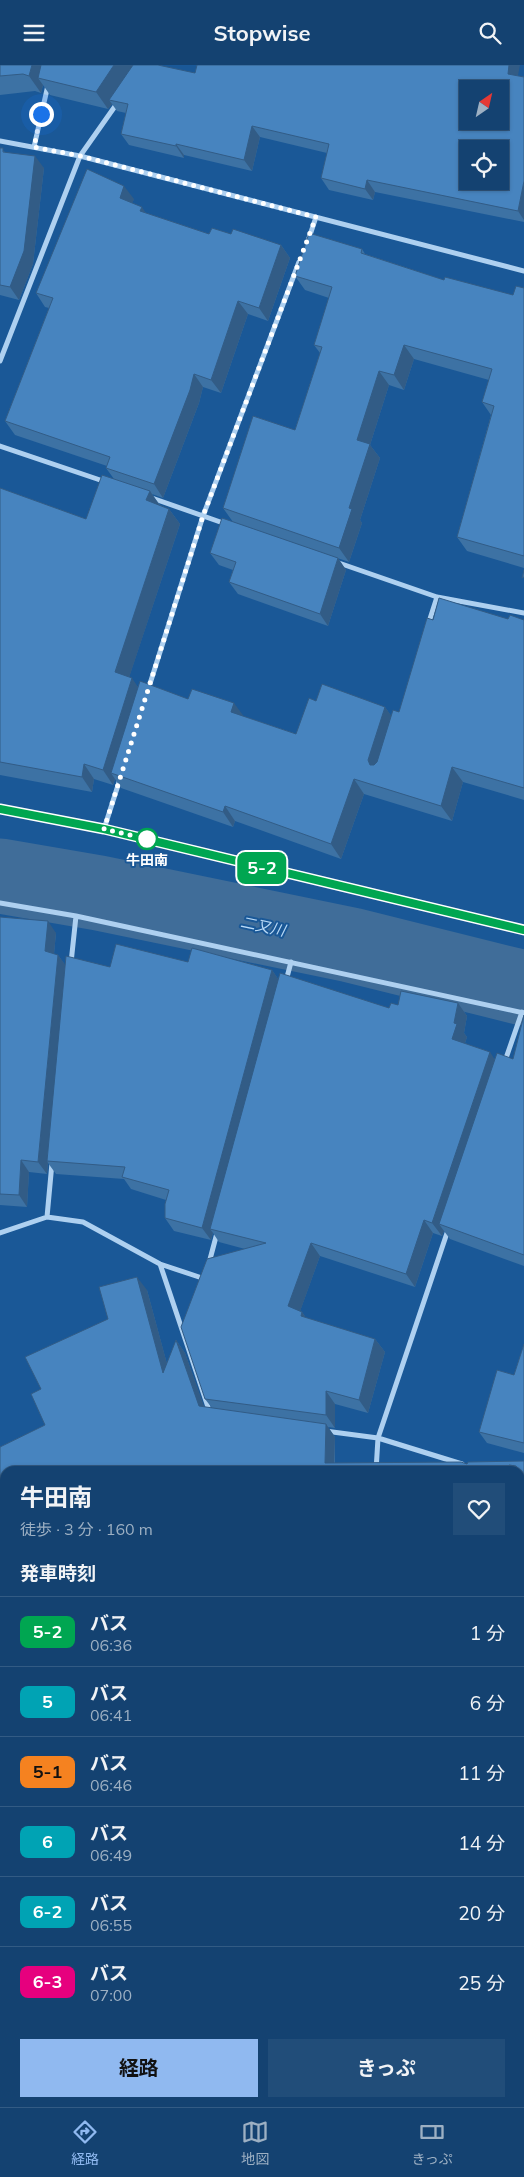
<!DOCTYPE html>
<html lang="ja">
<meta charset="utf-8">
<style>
:root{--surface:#144271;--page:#214d79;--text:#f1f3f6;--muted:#9db0c3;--line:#335b84;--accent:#90b9f0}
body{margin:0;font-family:Mulish,"Noto Sans JP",sans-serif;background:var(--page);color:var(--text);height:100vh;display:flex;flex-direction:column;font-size:19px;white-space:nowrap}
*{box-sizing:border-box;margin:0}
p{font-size:16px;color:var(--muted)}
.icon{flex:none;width:28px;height:28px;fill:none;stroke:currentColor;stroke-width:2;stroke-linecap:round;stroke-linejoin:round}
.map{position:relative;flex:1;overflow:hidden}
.side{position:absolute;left:0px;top:1401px;width:525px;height:641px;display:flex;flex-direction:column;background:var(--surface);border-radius:15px 15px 0 0;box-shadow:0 1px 4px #0004,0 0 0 1px var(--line)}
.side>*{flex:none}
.badge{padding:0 10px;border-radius:8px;font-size:18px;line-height:32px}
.needle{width:32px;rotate:34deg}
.buttons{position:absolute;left:459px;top:15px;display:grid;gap:10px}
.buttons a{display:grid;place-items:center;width:50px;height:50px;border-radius:0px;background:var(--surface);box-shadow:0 1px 4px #0004,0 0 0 1px var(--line);font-size:25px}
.you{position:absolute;width:25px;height:25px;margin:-12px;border:4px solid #fff;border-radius:50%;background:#1a73e8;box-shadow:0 0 0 8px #1a73e833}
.map>.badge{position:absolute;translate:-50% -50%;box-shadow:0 0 0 2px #fff}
h2{padding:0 20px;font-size:19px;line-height:45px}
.round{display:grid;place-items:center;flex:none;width:52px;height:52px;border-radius:0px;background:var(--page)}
.headline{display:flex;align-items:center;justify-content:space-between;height:85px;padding:0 20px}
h1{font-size:24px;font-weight:700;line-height:38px}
.primary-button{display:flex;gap:10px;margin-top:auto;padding:10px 20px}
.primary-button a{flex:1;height:58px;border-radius:0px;background:var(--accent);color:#111;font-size:20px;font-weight:700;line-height:58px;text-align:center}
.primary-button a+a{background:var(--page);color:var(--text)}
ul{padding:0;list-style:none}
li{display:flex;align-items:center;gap:15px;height:70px;padding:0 20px;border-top:1px solid var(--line)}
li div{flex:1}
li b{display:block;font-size:19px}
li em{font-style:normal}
li .badge{min-width:55px;font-weight:700;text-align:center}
header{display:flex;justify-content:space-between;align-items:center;height:65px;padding:0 20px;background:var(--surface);font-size:22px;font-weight:700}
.menu{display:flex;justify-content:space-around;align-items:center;height:70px;border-top:1px solid var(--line);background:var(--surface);font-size:14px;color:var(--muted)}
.menu a{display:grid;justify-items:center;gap:2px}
.menu .active{color:var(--accent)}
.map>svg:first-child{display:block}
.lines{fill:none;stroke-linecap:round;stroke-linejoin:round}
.river{stroke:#406d99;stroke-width:75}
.minor{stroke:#aed0f0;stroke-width:5}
.wall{fill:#3d72a4}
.shaded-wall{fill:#325c86}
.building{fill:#4784bf;stroke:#325c86;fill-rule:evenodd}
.line-casing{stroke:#fff;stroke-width:11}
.line{stroke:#00a651;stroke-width:8}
.walk{stroke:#fff;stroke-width:5;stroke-dasharray:0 9}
.stop-dot{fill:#fff;stroke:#00a651;stroke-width:2.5}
.labels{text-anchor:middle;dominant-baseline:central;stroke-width:4;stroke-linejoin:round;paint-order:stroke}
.stop-label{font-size:14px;font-weight:bold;fill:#fff;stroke:#1a5897}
.water-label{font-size:15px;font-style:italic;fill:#badaf7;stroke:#1a5897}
</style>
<header><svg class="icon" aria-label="menu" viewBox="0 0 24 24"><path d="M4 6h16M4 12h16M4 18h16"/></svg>Stopwise<svg class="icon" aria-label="search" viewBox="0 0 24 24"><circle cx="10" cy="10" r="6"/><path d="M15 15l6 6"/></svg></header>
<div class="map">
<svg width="524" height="2042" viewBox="0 0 524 2042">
<rect width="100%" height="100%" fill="#1a5897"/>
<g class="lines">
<path class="river" d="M0,811L99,828L351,880L524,923"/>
<path class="minor" d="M0,76L80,91L524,206
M34,82L48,20
M309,173L316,152
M0,296L80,91L118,37
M0,381L106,417
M149,432L226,459
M336,497L437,532L524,548
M428,560L437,532
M148,625L203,451L299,197
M0,744L104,764L524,865
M104,764L120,714
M0,838L76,851L524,948
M71,898L76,851
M286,916L291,897
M505,996L522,947
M47,1152L52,1098
M0,1168L47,1152L83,1157L160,1199L205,1214
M209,1198L217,1168
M160,1199L210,1348
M325,1366L378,1373L462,1399
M376,1406L378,1373L448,1165
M520,1617L524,1619
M520,1643L524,1645
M0,1661L5,1663
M121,2038V2042"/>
</g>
<path class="wall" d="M0,0H132V1L195,8L518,11L524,12V157L375,127L373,135L329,125L321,113L327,88L260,72L252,106L184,90V93L129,80L121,69L126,48L117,46L112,39L108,44L50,30L43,20L41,28L35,26L0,30Z
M0,83L6,88L44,103L33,199L19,235L0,230Z
M134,134L132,138L146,148L209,169H231L281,180L290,193L268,256L248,249L221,328L203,322L199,338L163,433L152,429L160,440L169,444L180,459L129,612L138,622L188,634L243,651L296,669L316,636L385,642L391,651L399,647L433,555L508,554L524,555V735L463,717L452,756L364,729L341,794L235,756L233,762L121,723L115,714L113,720L94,714L92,727L0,710V423L86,454L114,414L106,403L107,401L15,370L5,356L49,243L45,242L36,228Z
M362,184L365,189L444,215L513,230L524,223V503L467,486L457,472L491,350L482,337L489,315L414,294L404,325L389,320L370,380L380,393L360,455L362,458L349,497L233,457L223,443L295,365L320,288L314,280L329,233L305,225L295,211Z
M210,488L338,493L346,505L328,561L238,529L229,517L233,505L219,500Z
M0,852L56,868L54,889L58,890L65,900L110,902L188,897L272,905L278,914L389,943L398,940L458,938L467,951L464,968L467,972L465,978L495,994H513L524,950V1201L450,1174L444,1166L442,1171L433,1168L415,1222L320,1191L300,1246L302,1247L306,1253L375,1274L385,1287L368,1348L335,1339V1363L328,1362L335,1372V1398L467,1399L524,1396V1560L520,1559V1406H5V1544H0V1382L45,1360L41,1324L108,1254L147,1225L167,1299L176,1275L185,1288L204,1342L212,1343L205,1334L245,1184L219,1177L213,1168L211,1175L174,1166L165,1153L166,1135L131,1124L124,1114L56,1109L48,1098L47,1109L29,1107L27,1142L0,1140Z
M524,1279V1388L487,1378L479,1367L514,1310Z
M520,1649L524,1651V1650V1753L520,1751Z"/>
<path class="shaded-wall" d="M32,0H48L38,13L43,20L41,28L29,11Z
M114,0H132L135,5L109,35L112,39L108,44L96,27Z
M509,0H520L516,21L508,9Z
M252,61L260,72L252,106L244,95Z
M176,79L184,90V93L176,81Z
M35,91L44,103L33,199L19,235L10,222Z
M367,115L375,127L373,135L365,124Z
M524,116V155L518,146Z
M124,121L134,134L129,146L120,133Z
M142,142L151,156L140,146Z
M281,180L290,193L268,256L259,243Z
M238,236L248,249L221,328L211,315Z
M404,280L414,294L404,325L394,310Z
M379,306L389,320L370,380L380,393L360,455L362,458L349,497L339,483L349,443L357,375Z
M194,309L203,322L199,338L163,433L154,419Z
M150,426L160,441L146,435Z
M169,444L180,459L126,622L115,607Z
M338,493L346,505L328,561L320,549Z
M132,613L142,628L111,708L115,714L113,720L103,705Z
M234,638L245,653L231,647Z
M385,642L395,656L379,710L370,700L368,695Z
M84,699L94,714L92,727L82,712Z
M452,702L463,717L452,756L441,741Z
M354,714L364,729L341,794L331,779Z
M225,741L235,756L233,762L223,747Z
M48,856L56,868L53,899L45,886Z
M58,890L67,902L47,1096L48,1098L47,1109L38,1097Z
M272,905L281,918L210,1164L213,1168L211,1175L202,1163Z
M458,938L467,951L464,968L467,972L462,987L452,974L454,958Z
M490,987L499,1001L439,1159L444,1166L442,1171L432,1158Z
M21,1095L29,1107L27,1142L19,1130Z
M424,1155L433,1168L415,1222L406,1209Z
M311,1178L320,1191L297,1255L288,1241Z
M137,1212L147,1225L173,1321L163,1308Z
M302,1247L311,1260L301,1251Z
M375,1274L385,1287L368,1348L359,1335Z
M176,1275L185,1288L209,1355L199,1341Z
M326,1326L335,1339V1363L326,1350Z
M326,1359L335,1372L334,1406L325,1398Z
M509,1400L514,1406H507V1405Z
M524,1495V1510L521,1506Z
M524,1730V1751L520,1745V1737Z
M101,2038H107L108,2042H102Z"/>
<path class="building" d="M0,0H32L29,11L23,9L0,11Z
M41,0H114L96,27L38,13Z
M133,0H158L195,8L197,0H509L508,9L524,12V116L518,146L367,115L365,124L321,113L329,79L252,61L244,95L176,79V81L121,69L128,39L109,35ZM468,24H500V56H468ZM468,84H500V116H468Z
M0,83H3V87L35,91L24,186L10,222L0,220Z
M87,104L124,121L120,133L142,142L140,146L209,169L212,163L231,169L233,164L281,180L259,243L238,236L211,315L194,309L190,325L154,419L106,403L110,392L5,356L53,233L36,228Z
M309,168L362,184L361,188L444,215L445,212L513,230L516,221L524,223V491L457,472L494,341L482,337L492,304L404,280L394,310L379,306L357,375L370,379L349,443L352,444L339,483L223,443L253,351L295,365L322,282L314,280L332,222L295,211Z
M102,410L150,426L146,435L169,444L115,607L132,613L103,705L84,699L82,712L0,697V423L86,454Z
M222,453L338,493L320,549L229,517L236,497L210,488Z
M524,505V512L522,513Z
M439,533L508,554L510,550L524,555V723L452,702L441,741L354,714L331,779L225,741L223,747L111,708L140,616L188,634L192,624L234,638L231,647L296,669L309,633L316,636L322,619L385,642L368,695L370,700H374L377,697L393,645L399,647L427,553L433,555Z
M0,852L48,856L45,886L58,890L38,1097L21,1095L19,1130L0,1129Z
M116,879L188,897L192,883L272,905L202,1163L165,1153V1139L169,1125L122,1112L125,1102L47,1096L66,891L110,902Z
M280,908L389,943L391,938L398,940L401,926L458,938L454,958L457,959L452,974L490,987L432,1158L424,1155L406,1209L311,1178L288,1241L302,1247L301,1251L375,1274L359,1335L326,1326V1350L205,1334L181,1262L207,1194L266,1178L210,1164Z
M524,950V1190L439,1159L497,988L513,994Z
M137,1212L163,1308L176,1275L199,1341L326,1359L325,1398L461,1397L467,1399L468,1397L524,1396V1495L521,1506L524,1507V1550L520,1549V1406H518L519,1405L516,1401L509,1400L507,1405L509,1406H5V1529L0,1530V1382L45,1360L31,1329L41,1324L25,1292L108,1254L99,1222Z
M524,1279V1378L479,1367L497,1305L514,1310Z
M520,1649L524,1651V1650V1730L520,1737Z
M0,1736H5V2038H101L102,2042H0V2003H1L0,2002Z"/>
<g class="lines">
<defs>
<path id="line" d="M0,744L104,764L524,865"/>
</defs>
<use href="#line" class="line-casing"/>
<use href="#line" class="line"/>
<path class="walk" d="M41,49L34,82L80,91L316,152L203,451L104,764L147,774"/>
</g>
<circle class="stop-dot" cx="147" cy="774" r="10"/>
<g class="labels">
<g class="stop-label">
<text x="147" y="795">牛田南</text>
</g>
<g class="water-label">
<text transform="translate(263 861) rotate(12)">二又川</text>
</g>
</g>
</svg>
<div class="buttons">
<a><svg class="needle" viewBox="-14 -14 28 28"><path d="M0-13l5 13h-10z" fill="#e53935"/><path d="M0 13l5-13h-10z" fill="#9db0c3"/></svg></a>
<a><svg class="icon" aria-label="locate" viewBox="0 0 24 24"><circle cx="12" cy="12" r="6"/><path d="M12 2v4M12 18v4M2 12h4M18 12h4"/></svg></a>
</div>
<div class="you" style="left:41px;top:49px"></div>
<b class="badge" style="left:262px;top:803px;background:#00a651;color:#fff">5-2</b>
<section class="side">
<div class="headline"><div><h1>牛田南</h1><p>徒歩 · 3 分 · 160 m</p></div><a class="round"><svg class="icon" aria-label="heart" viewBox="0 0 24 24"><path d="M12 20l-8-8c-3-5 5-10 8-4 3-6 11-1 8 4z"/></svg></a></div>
<h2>発車時刻</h2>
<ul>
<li><span class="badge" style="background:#00a651;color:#fff">5-2</span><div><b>バス</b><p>06:36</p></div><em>1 分</em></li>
<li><span class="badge" style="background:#00a3b4;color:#fff">5</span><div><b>バス</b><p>06:41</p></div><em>6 分</em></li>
<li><span class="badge" style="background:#f58220;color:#111">5-1</span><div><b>バス</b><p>06:46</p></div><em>11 分</em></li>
<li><span class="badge" style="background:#00a3b4;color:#fff">6</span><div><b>バス</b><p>06:49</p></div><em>14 分</em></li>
<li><span class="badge" style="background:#00a3b4;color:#fff">6-2</span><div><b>バス</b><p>06:55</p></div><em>20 分</em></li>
<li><span class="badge" style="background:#e6007e;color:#fff">6-3</span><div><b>バス</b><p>07:00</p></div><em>25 分</em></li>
</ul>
<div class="primary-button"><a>経路</a><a>きっぷ</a></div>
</section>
</div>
<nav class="menu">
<a class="active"><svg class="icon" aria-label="directions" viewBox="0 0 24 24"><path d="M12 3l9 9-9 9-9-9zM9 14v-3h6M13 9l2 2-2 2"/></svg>経路</a>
<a><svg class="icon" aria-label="map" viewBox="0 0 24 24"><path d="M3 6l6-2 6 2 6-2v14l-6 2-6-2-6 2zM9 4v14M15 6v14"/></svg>地図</a>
<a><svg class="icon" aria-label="tickets" viewBox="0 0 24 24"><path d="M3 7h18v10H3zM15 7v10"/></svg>きっぷ</a>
</nav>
